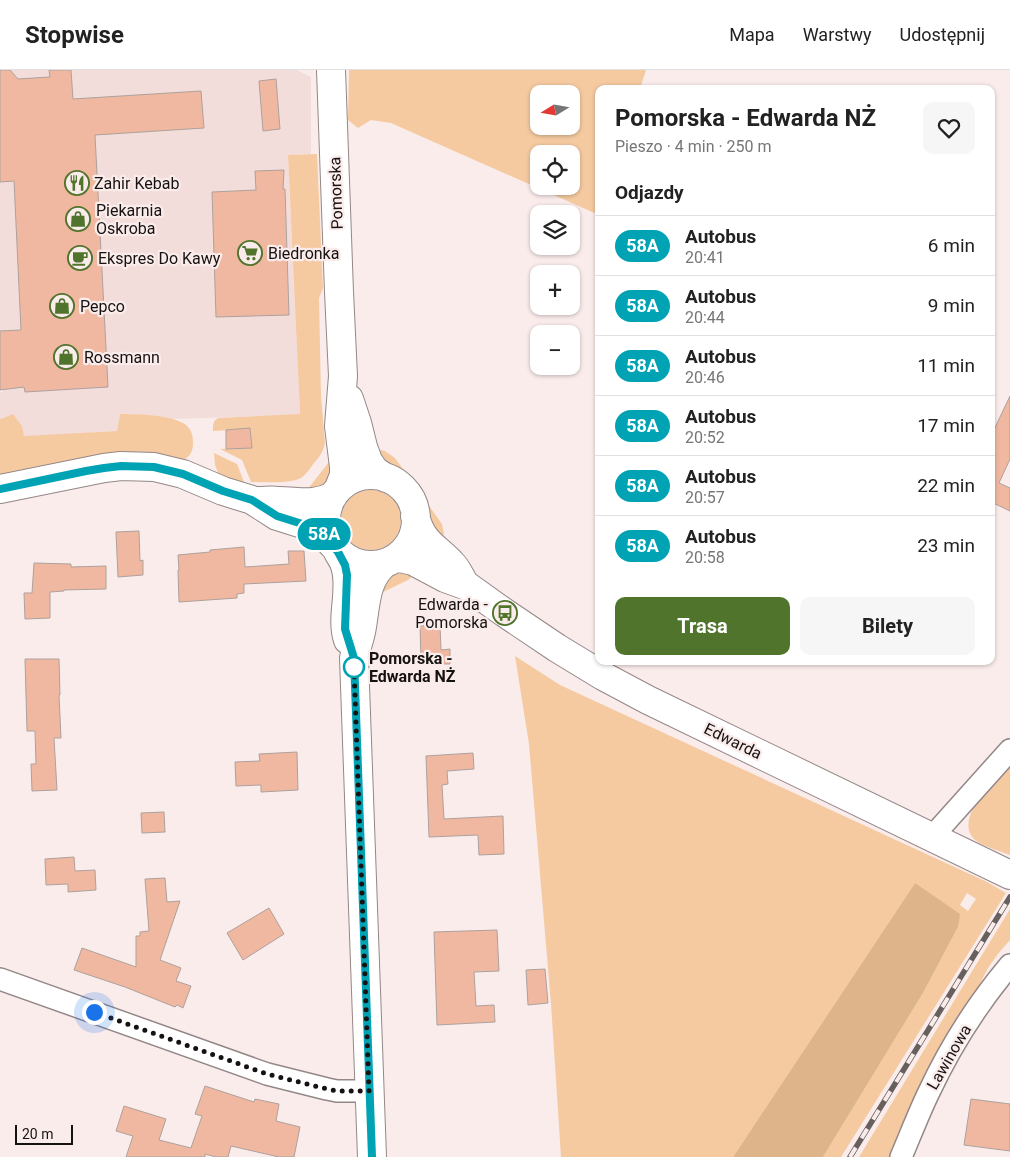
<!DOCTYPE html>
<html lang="pl">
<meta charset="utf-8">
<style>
:root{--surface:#fff;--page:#f6f6f6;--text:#222;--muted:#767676;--line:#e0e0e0;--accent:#51742d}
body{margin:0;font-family:Roboto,sans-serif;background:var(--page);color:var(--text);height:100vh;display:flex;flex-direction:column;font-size:19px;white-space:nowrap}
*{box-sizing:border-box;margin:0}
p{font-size:16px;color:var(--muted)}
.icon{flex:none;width:28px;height:28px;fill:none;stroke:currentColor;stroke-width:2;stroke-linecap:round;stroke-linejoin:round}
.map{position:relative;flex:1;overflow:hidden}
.panel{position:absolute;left:595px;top:15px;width:400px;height:580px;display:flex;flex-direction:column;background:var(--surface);border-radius:10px;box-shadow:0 1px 4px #0004}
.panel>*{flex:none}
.badge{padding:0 10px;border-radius:16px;font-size:18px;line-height:32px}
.needle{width:32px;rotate:259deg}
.controls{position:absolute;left:530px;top:15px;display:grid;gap:10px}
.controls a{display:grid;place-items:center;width:50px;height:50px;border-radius:10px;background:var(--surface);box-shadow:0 1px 4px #0004;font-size:25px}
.scale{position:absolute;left:15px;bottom:12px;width:58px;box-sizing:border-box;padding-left:5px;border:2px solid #161211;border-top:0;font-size:14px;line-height:18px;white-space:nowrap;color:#161211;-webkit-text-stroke:4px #faeceb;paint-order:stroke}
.you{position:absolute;width:25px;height:25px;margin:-12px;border:4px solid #fff;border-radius:50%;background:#1a73e8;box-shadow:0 0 0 8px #1a73e833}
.map>.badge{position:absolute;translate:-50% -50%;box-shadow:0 0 0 2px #fff}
h2{padding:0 20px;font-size:19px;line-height:45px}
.round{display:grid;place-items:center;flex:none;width:52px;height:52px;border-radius:10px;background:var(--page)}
.overview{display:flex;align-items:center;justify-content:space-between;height:85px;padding:0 20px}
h1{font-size:24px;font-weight:700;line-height:38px}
.button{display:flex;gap:10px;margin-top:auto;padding:10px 20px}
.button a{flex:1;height:58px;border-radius:10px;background:var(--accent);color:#fff;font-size:20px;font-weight:700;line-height:58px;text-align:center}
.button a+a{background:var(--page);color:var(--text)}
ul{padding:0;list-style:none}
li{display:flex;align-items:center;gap:15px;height:60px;padding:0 20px;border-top:1px solid var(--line)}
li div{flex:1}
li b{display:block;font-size:19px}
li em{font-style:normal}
li .badge{min-width:55px;font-weight:700;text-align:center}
header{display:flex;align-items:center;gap:30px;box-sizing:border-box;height:70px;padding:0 25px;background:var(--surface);border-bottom:1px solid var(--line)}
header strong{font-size:24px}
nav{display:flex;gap:28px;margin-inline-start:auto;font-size:18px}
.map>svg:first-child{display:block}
.built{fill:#f3dddb}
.green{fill:#f5caa1;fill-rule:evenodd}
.forest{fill:#deb48b}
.building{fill:#f0b8a0;stroke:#ada19d}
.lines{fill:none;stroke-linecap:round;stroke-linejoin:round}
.street-casing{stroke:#948787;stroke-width:24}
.secondary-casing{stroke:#948787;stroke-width:30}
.street{stroke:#fff;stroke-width:21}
.secondary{stroke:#fff;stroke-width:28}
.rail-casing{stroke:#67605f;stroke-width:5.5}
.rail{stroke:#faeceb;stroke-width:4;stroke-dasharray:11;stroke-linecap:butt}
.line-casing{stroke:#fff;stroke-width:11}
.line{stroke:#00a3b4;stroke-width:8}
.walk{stroke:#161211;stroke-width:5;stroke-dasharray:0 9}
.stop-dot{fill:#fff;stroke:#00a3b4;stroke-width:2.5}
.labels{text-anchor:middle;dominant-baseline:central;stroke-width:4.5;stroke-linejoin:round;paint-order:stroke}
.poi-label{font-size:16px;fill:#161211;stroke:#faeceb;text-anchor:start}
.street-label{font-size:16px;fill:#161211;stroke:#faeceb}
.stop-label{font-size:16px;font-weight:bold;fill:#161211;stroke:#faeceb;text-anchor:start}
</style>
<header>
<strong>Stopwise</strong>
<nav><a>Mapa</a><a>Warstwy</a><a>Udostępnij</a></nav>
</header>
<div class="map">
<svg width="1010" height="1087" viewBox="0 0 1010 1087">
<rect width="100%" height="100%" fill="#faeceb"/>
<path class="built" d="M0,0H297L311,7V84L288,85L300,345L172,349L146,345L120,344L117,361L23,367L0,349V322H3L2,308H0Z"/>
<path class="green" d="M349,0H646L640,19H599V145L391,53L371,50L358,58L348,50ZM539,24H571V56H539ZM539,84H571V116H539Z
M317,84L323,218L319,228L321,326L325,373C323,381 320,387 314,393C310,398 307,404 301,408C289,414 264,412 251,412L242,390L220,379L252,378L250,359L213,361C213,355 213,351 218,348L300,344L288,85Z
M13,344L22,356L24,366L117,361L120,344H122C137,344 174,345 186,355C192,360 193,366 193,373C193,382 190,387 181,391L0,410V348L1,349Z
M380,380L385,381L395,388L442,454L444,464L442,468L424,444L421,432L416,421L408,412L372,381Z
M214,383L237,394L246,417L219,405L215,395Z
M333,389C330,410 329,415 307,420L329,392Z
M341 450a30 30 0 1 1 60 0a30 30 0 1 1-60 0Z
M406,502L416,503L408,510L381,523C388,508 388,505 406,502Z
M515,586L560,615L987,812L1006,823L841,1087H823L923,923L958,857L915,813L733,1087H561L551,934L529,674ZM967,823L976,829L968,841L960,835Z
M1010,693V785C1000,781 981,776 974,769C953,748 997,708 1010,693Z
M1010,839V870C998,883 988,896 981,912L926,1004L890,1087H859Z"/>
<path class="forest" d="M915,813L960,844L958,857L923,923L823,1087H733Z"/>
<path class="building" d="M0,0H10L18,9L50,7L49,0H71L73,29L201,21L204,58L95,65L108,317L25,322L24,317L0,320V261L21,260L14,111L0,112Z
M276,9L280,59L263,61L259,11Z
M284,100L283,119H285L289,245L216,247L212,122L256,120L255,101Z
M1010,326V389L999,413L1010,418V441L991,432V366Z
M250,358L252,378L226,379V360Z
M139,461L140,491L143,490V505L118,507L116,462Z
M244,477L245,497L289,494L288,481H304L306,511L244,514V523L237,524V528L179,532L178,500H179L178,485L210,482V480Z
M34,493L71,494V497L106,496V519L64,520V521L50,522V548L25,549L24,523H32Z
M432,555H440L441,580L450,579V594H434V590H421L420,556Z
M25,589H59L60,625H59L61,668H54L57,720L32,721L31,694H36L35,661H27Z
M297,682L298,720L261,722V715L236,716L235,692L260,691L259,684Z
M473,683L474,699L447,701L448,714L442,715L444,749L503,746L504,784L479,785L478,765L429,767L426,686Z
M164,742L165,762L142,763L141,743Z
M74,787L75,801L95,800L96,820L68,822V814L46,815L45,789Z
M165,808L167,832L180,831L160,890L181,898L176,911L191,916L183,938L177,935L175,937L125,917L74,900L82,878L136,897V866H140V862L149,861L145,809Z
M269,838L284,864L243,890L227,863Z
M497,860L499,901L474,902L476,936L494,935L495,952L437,955L434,862Z
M545,899L548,933L528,935L526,900Z
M205,1016L254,1032L255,1029L279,1034L276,1051L300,1057L294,1087H279L231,1076L228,1087H216L205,1084V1087H126L133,1066L116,1061L124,1036L166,1049L159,1070L191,1078L202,1046L195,1044Z
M971,1029L1010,1034V1081L964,1075Z"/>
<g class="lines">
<defs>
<path id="street" d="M932,767L1010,680
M0,909L267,1004L327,1019L337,1021H369
M901,1087C910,1066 918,1045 928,1024C949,979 978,933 1010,895"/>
<path id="secondary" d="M331,0L339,222L343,306L339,356L344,397V405L339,418
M349,329L357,353L363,377L368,391L375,401L386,408
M326 450a45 45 0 1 1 90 0a45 45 0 1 1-90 0Z
M0,419L104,398L121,396L154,397L183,404L223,421L252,430L277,446L312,457L325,465L332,474
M259,431C265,431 272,430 279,431C299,431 314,436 333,426
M415,446C422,473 435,476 452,494C457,499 459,505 463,511
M338,482C340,486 344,491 345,496C353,519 340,547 348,570
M394,489L400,488L413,491L445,508L467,516L505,543L557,578L603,606L648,630L1010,805
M372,1087L354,588C356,579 359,571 361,562C366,538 364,510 385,493"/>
</defs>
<use href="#street" class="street-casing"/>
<use href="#secondary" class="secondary-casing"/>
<use href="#street" class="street"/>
<use href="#secondary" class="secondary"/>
<defs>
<path id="rail" d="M850,1087L1010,827"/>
</defs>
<use href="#rail" class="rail-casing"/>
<use href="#rail" class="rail"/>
</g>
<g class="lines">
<defs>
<path id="line" d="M0,419L86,401L104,398L121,396L154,397L183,404L223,421L252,430L277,446L312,457L325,465L338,482L345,495L347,505L345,559L354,588L372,1087"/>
</defs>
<use href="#line" class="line-casing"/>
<use href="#line" class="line"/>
<path class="walk" d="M94,942L267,1004L327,1019L338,1021H369L354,597"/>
</g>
<defs>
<symbol id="restaurant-ring" viewBox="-11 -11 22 22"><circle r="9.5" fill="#faeceb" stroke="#51742d" stroke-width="1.5"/><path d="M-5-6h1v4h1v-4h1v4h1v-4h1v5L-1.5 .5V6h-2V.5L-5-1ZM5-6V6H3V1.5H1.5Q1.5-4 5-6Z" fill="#51742d"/></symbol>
<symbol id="shop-ring" viewBox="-11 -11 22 22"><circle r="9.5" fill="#faeceb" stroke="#51742d" stroke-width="1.5"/><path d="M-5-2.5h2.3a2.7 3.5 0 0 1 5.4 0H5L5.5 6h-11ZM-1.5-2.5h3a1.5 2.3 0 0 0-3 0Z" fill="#51742d"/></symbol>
<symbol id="supermarket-ring" viewBox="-11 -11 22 22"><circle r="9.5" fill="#faeceb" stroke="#51742d" stroke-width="1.5"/><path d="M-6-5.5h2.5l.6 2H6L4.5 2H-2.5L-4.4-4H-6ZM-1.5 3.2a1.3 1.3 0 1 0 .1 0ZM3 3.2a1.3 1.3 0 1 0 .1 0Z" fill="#51742d"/></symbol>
<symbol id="cafe-ring" viewBox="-11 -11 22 22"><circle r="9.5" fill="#faeceb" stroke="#51742d" stroke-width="1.5"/><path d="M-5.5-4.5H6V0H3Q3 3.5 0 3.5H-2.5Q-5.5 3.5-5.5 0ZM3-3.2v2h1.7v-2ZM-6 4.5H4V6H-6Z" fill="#51742d"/></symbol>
<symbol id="bus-ring" viewBox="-11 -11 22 22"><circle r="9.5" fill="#faeceb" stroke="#51742d" stroke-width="1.5"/><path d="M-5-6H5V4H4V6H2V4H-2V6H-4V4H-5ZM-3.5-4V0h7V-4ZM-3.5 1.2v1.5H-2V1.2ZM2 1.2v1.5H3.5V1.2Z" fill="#51742d"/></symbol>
</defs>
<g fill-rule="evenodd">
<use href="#restaurant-ring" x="63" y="99" width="28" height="28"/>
<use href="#shop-ring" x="64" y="135" width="28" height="28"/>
<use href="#supermarket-ring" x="236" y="169" width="28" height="28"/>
<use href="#cafe-ring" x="66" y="174" width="28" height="28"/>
<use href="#shop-ring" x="48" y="222" width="28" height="28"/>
<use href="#shop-ring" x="52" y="273" width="28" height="28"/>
<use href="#bus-ring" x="491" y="529" width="28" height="28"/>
</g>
<circle class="stop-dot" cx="354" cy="597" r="10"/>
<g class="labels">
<g class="poi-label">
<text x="94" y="113">Zahir Kebab</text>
<text x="96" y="140">Piekarnia<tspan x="96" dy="18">Oskroba</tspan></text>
<text x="268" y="183">Biedronka</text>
<text x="98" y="188">Ekspres Do Kawy</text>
<text x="80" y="236">Pepco</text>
<text x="84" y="287">Rossmann</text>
<text x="488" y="534" text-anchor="end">Edwarda -<tspan x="488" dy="18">Pomorska</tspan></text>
</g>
<g class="street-label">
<text transform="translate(336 123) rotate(-92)">Pomorska</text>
<text transform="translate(733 671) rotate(26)">Edwarda</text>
<text transform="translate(949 987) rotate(-60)">Lawinowa</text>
</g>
<g class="stop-label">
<text x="369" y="588">Pomorska -<tspan x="369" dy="18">Edwarda NŻ</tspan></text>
</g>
</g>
</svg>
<div class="controls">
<a><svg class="needle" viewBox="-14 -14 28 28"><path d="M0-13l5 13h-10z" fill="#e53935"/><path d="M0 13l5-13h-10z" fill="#767676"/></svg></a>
<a><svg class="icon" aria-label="locate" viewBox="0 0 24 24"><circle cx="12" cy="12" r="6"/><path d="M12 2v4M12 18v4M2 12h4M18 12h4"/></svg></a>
<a><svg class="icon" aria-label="layers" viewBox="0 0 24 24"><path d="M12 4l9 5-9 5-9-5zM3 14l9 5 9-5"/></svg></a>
<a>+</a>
<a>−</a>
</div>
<div class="scale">20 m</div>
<div class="you" style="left:94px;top:942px"></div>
<b class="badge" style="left:324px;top:464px;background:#00a3b4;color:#fff">58A</b>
<section class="panel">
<div class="overview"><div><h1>Pomorska - Edwarda NŻ</h1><p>Pieszo · 4 min · 250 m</p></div><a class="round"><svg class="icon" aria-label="heart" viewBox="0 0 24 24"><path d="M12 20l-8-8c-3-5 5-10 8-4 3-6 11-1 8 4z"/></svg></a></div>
<h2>Odjazdy</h2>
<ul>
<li><span class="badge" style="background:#00a3b4;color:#fff">58A</span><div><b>Autobus</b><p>20:41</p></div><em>6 min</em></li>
<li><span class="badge" style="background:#00a3b4;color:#fff">58A</span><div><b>Autobus</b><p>20:44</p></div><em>9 min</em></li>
<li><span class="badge" style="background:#00a3b4;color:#fff">58A</span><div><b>Autobus</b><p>20:46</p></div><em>11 min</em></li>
<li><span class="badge" style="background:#00a3b4;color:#fff">58A</span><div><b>Autobus</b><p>20:52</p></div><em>17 min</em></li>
<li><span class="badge" style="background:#00a3b4;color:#fff">58A</span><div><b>Autobus</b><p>20:57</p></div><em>22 min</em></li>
<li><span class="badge" style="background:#00a3b4;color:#fff">58A</span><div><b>Autobus</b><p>20:58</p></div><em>23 min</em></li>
</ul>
<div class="button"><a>Trasa</a><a>Bilety</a></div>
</section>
</div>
